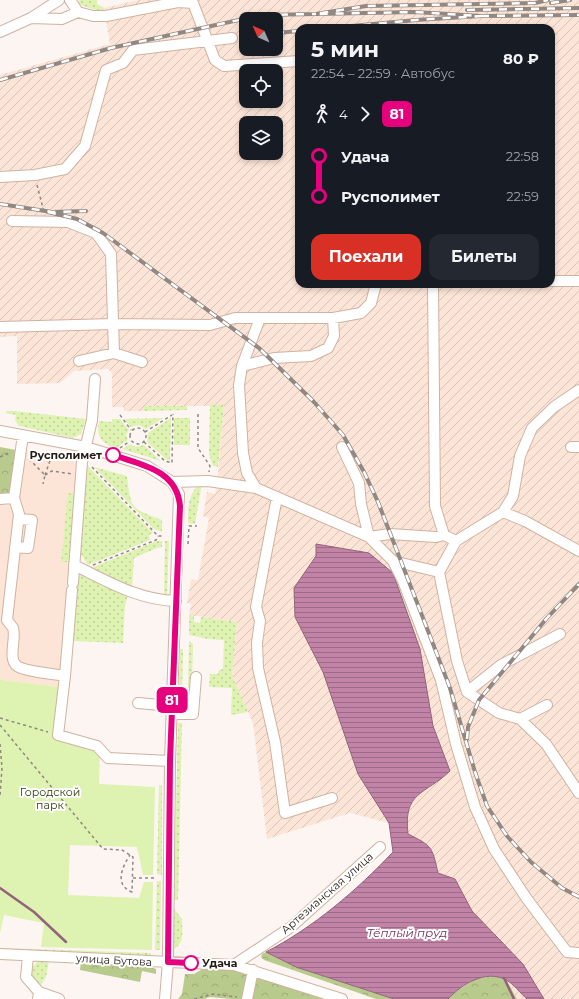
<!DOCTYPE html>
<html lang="ru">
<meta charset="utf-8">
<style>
:root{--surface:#171b24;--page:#242831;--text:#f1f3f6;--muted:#9ea1a6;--accent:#d93025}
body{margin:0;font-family:Montserrat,sans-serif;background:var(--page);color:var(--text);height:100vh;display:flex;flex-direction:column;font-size:15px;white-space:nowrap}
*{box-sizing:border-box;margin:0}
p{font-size:13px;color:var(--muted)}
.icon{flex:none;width:22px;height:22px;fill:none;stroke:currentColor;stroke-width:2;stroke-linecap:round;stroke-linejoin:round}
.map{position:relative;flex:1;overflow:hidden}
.sheet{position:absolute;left:295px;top:24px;width:260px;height:264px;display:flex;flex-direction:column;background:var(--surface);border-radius:12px;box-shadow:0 2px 6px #0003}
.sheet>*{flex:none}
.badge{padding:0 8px;border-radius:6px;font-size:14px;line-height:26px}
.needle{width:26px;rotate:315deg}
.tools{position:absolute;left:239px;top:12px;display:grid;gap:8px}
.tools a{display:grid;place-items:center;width:44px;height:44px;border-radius:8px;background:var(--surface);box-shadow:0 2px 6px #0003;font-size:20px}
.map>.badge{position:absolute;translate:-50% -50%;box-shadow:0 0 0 2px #fff}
.legs{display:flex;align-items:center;gap:6px;height:44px;padding:0 16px;font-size:13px}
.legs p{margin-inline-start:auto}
.summary{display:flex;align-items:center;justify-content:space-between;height:68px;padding:0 16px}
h1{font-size:22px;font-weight:700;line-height:30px}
.action{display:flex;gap:8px;margin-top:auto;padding:8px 16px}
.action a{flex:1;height:46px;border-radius:12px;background:var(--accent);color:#fff;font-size:16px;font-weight:700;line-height:46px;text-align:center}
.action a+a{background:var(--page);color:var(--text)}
ul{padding:0 16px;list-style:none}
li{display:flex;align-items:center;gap:14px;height:40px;font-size:15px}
li i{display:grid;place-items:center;width:6px;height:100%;margin:0 5px;background:currentColor}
li i::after{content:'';width:10px;height:10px;margin:-5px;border:3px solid;border-radius:50%;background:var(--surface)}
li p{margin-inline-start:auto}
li:first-child i{background:linear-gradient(#0000 50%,currentColor 0)}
li:last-child i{background:linear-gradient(currentColor 50%,#0000 0)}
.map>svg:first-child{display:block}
.built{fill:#fce5d7}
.industrial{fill:url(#industrial-furrows);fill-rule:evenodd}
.grass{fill:url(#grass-dots)}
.forest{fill:url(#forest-crowns)}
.green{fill:#def2b1}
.water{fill:url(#water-rules);stroke:#92647b}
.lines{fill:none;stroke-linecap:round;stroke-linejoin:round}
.stream{stroke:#92647b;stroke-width:2.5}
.minor-casing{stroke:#d0b2a0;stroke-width:12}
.path{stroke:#908782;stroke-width:1.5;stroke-dasharray:3 3;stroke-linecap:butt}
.minor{stroke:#fff;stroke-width:10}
.rail-casing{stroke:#918883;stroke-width:4}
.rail{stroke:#fff;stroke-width:2.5;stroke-dasharray:8;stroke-linecap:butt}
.line-1-casing{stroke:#fff;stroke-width:9}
.line-1{stroke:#e6007e;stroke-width:6}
.stop-1-dot{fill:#fff;stroke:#e6007e;stroke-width:2}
.labels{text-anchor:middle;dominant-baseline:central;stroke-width:4;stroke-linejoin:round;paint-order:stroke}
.stop-label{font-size:11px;font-weight:bold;fill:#261b14;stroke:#fff;text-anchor:end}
.park-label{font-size:11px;fill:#2f3b0b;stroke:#fff}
.street-label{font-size:11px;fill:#261b14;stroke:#fff}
.water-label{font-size:12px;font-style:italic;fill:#782f5e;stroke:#fff}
</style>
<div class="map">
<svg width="579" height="999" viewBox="0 0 579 999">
<defs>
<pattern id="industrial-furrows" width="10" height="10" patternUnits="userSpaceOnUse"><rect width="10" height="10" fill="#fce5d7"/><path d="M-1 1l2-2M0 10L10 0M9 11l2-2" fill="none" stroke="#d8c4b8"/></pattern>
<pattern id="grass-dots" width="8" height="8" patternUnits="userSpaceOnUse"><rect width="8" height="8" fill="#def2b1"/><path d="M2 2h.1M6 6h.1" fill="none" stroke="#becf97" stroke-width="1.8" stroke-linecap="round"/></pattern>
<pattern id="forest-crowns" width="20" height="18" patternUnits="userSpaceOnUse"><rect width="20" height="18" fill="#b8cb8c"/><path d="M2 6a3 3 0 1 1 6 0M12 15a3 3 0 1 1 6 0" fill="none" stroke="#9eae78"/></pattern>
<pattern id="water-rules" width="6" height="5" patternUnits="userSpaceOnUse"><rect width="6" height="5" fill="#c184a7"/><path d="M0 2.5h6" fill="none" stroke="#9d6b87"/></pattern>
</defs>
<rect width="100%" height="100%" fill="#fcf5f2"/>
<path class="built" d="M25,450L77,462L59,687L2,680L0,676V505H12Z"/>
<path class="industrial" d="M138,0H579V999H517L507,981L389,823L350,813L267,839L253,723L232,676L237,622L189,615L191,604L187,603L191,579L198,580L209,518L203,516L207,492L215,494L217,484L216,478L218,474L224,406H144V411H124L123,407H112V373L108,369L74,371L60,383L17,384V336L0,337V75L110,44L104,8ZM246,19H276V49H246ZM299,28H551V284H299ZM246,71H276V101H246ZM246,123H276V153H246Z"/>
<path class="grass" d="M79,0H97V4L104,8L105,13L78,4Z
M210,405H224L218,467L213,466L209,454Z
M144,406H187V410L144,411Z
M7,411H14L86,419L81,434L73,438L19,426L15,420L16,415L6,413Z
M163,418L146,429L139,425L131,427L124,419Z
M171,418L170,461L167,460L147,442L148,433Z
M174,418H190V445H174Z
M112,419H120L129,430L126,435L128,440L116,448C101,443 96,437 99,421L112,422Z
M130,444L135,447L144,445L161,461L122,449Z
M86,464L153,533L149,535L150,540L88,565L80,553Z
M94,467L127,476C131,509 130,508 162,520V532L154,529Z
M202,483L195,524L188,523C188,509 188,491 202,483Z
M68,493L75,494L69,562H61Z
M157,541H162V547L157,548L134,558L132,589L91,568Z
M165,541H169L167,596L164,595Z
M81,575L128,595L125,605L123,643L73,641L77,579Z
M189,615H194V622L200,623L201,617L237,622L232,676L248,712L231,715L232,688L209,687L210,674H218L219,670L223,669L224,640L208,639L189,635Z
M189,641L193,644L192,684L188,689Z
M180,649H183L182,701H178Z
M178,723H182L178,900H174Z
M159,785L162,786V875L157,874Z
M157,881H161L160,950H155Z
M174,909L182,919C182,930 185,943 174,949Z
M0,948L151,953V956L0,950Z
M38,961H49L46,977L41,985L31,979C29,972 33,966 38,961Z"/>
<path class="forest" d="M0,447L16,450L11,493H0Z
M266,952L296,967L394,999H376L264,960L261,957L262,954Z
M81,961L151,967L156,969V974L142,971L140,982L80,970Z
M204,968L233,970L328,999H231L210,997L204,999H178L182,994L185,974H194Z
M496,976L507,981L517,999H448L455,992L477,978Z"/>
<path class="green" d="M0,676L2,680L59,687L55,736L100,750L99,784L155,787L153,875H143L137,847L70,845L68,895L139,898L144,882H153L152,950L41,947L44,923L4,915L0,933Z"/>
<path class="water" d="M316,544L369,553L393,573L420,649L433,726L450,771C425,795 403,791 408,834C432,846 432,846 438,873L455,879L472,911L523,964L544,999H527C520,993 514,984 506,980C486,969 462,984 448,999H394L296,967L266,952C314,927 356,891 393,852L389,823L358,774L323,672L295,617L294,588L316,556Z"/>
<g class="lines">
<path class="stream" d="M0,888L34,912L66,942
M504,978L514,999"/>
<defs>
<path id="minor" d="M70,0L78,12
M31,18L62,19L78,12L93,16H106L178,2L193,3L215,60L224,66L299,61
M0,32L31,18L59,0
M0,177L35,175L65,169L85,146L106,70L123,63L133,50L232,38
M12,221L68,222L96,233L111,254L114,353
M551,281H579
M433,284L435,506L444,535
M0,327L114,324L210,325L235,318H333L361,313L371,303L376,284
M79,361L114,353L142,362
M242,366L274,358L311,356L328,348L334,336L333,318
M0,431L86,447L147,466L172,482L179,494L170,761L168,962L165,999
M342,447L359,483L361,504L369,537L390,534L436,537L444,535L456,541L503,512L525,521L579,551
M571,447H579
M172,482L208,481L256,488L369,537L393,561L439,572L457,661L467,692L499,713L520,719L546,744L579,793
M256,488L247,473L243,453L239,385L242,366L260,318
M277,497L256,607L260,621L257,643L258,668L275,742L285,813L332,798
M14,498L19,514L7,620C8,622 12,626 13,628C17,640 5,663 21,668C35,673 51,673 65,676
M0,499L14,498L23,435
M503,512L513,496L520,456L532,428L554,407L579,390
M15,547L28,548L32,520L19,519
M393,561L403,581L441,680L456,744L475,807L494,849L527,899L567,952L579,953
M74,565C107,581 138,600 176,601
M439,572L456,541
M73,583L82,462L92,420L95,379
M72,590L65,676L58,735L97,746L108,758L170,761
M467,692L501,665L560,634
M138,703L172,706
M171,714H193L196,677
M520,719L547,705
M0,954L234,965L342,999
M28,956L26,977L39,992L38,999
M234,965L291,927L380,847
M39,992L59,999
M247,999L253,970"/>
</defs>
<use href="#minor" class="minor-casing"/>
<path class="path" d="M37,185L44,212
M198,414V448L210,466L209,472
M120,415L131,430
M130 436a8 8 0 1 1 16 0a8 8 0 1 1-16 0Z
M145,432L172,415
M144,442L165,461L172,463L173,414
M120,448L130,441
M0,457L11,452
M29,459L45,475L43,484
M92,467L158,536H164
M45,475L52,471L72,474
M45,475L52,455
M188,544L189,526H197
M93,565L156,540L158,536
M0,718L48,732
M0,725L103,849L122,850L133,857L132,892C114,885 122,867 130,855
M0,744L2,768L0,796
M133,878H155
M194,999L213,994L237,997"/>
<use href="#minor" class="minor"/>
<defs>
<path id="rail" d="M551,3L570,0
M467,10L579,8
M481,16L579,15
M331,28L416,20L481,16L415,12L316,14L366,6L535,3L548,0
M276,33L299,31
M244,37L246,36
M0,80L111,48L202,28L262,15L316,14
M0,204L52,212L86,211
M48,212L77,219L103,233L259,348L314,402L343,435L364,472L378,502L435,649L450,688L475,772L487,806L507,836L531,862L562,888L579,897
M467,739L468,727L479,700L547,618L579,584"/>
</defs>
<use href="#rail" class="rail-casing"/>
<use href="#rail" class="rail"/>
</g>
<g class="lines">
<defs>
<path id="line-1" d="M113,455C142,465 177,470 180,506L170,761L168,962L191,963"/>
</defs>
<use href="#line-1" class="line-1-casing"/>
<use href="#line-1" class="line-1"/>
</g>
<g class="stop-1-dot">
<circle cx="113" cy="455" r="7"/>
<circle cx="191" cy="963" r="7"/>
</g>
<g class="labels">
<g class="stop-label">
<text x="102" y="455">Русполимет</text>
<text x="202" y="963" text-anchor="start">Удача</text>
</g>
<g class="park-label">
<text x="50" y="792">Городской<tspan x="50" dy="13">парк</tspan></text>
</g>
<g class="street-label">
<text transform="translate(327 893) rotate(-41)">Артезианская улица</text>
<text transform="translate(114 960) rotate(3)">улица Бутова</text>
</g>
<g class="water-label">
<text x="407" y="932">Тёплый пруд</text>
</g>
</g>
</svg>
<div class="tools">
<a><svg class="needle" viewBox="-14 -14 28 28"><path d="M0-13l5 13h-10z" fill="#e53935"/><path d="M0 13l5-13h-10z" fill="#9ea1a6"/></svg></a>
<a><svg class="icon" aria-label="locate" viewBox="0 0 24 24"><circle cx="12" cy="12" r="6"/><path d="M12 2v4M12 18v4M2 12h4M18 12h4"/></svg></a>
<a><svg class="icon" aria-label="layers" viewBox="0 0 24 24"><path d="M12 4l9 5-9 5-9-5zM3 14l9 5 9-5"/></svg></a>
</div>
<b class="badge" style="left:172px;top:700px;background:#e6007e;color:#fff">81</b>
<section class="sheet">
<div class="summary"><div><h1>5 мин</h1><p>22:54 – 22:59 · Автобус</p></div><b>80 ₽</b></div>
<div class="legs"><svg class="icon" aria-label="walk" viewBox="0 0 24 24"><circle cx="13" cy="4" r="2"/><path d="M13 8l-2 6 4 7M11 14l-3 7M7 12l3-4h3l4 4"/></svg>4<svg class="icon" aria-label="forward" viewBox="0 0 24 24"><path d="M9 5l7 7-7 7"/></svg><b class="badge" style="background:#e6007e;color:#fff">81</b></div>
<ul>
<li><i style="color:#e6007e"></i><b>Удача</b><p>22:58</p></li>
<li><i style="color:#e6007e"></i><b>Русполимет</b><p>22:59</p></li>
</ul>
<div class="action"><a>Поехали</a><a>Билеты</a></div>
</section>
</div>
